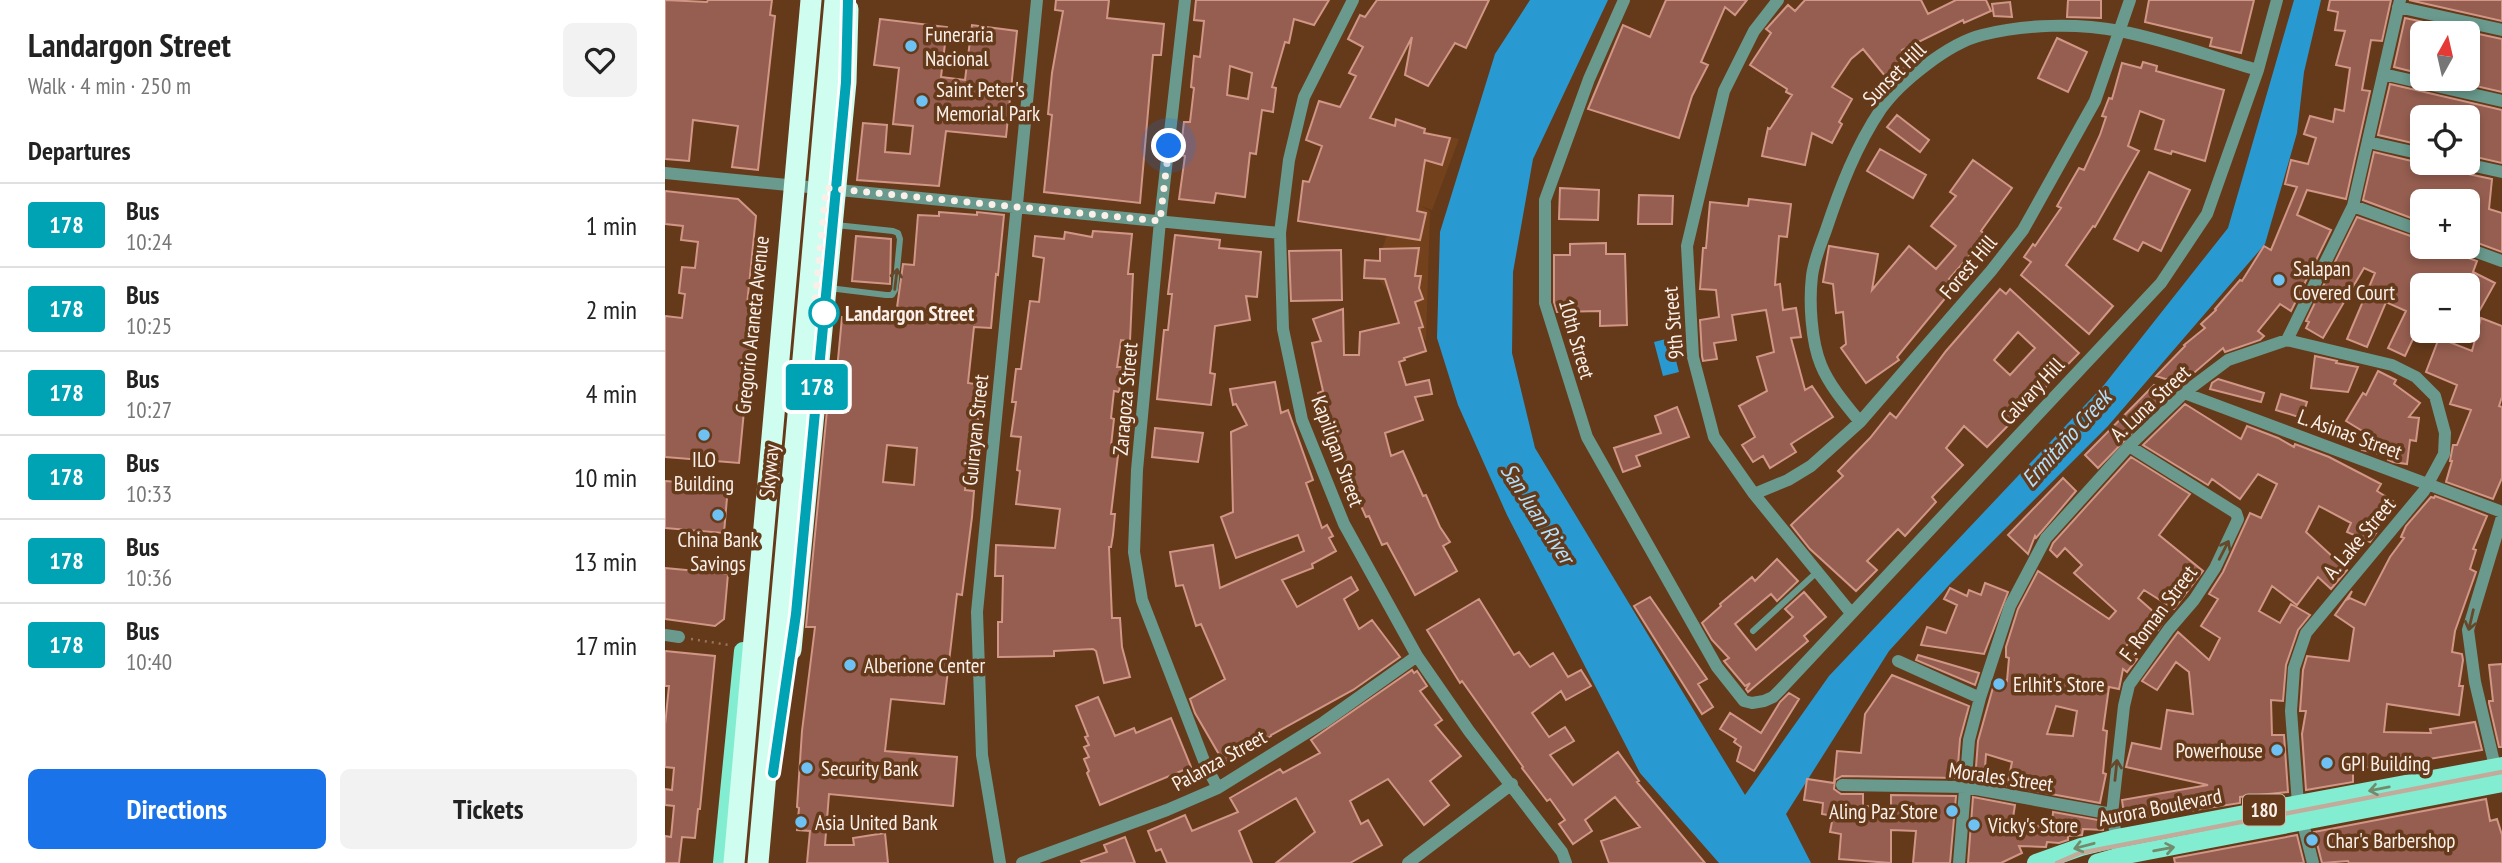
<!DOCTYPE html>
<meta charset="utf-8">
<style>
:root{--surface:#fff;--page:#f2f2f2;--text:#222;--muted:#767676;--line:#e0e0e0;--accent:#1a73e8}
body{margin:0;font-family:"PT Sans Narrow",sans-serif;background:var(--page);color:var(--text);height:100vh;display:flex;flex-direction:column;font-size:26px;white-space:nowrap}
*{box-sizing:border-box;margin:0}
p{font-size:23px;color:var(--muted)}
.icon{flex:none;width:38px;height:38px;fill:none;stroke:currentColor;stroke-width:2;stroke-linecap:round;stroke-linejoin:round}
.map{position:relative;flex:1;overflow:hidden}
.panel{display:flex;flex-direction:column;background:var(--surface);width:665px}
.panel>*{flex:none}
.badge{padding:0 14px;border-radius:5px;font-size:24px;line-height:46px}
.needle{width:46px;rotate:8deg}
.buttons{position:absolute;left:1745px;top:21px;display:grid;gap:14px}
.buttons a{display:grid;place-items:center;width:70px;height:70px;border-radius:10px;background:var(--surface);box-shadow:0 4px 10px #0003;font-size:35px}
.you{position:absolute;width:35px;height:35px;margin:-18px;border:5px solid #fff;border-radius:50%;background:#1a73e8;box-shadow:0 0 0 10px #1a73e833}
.map>.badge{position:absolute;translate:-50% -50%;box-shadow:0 0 0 4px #fff}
h2{padding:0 28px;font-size:26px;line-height:63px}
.round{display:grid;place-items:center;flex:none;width:74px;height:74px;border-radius:10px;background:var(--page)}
.overview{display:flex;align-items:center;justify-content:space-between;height:119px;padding:0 28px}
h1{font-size:33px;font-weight:600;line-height:52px}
.action{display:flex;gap:14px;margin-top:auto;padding:14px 28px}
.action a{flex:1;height:80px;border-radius:10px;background:var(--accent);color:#fff;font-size:28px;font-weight:600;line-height:80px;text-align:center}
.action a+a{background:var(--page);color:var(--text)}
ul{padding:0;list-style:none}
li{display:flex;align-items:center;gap:21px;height:84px;padding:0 28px;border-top:2px solid var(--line)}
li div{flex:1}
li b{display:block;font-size:26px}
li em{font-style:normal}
li .badge{min-width:77px;font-weight:700;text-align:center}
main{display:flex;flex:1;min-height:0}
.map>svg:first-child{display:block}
.built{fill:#73421c}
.water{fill:#299ad1}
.building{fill:#955e50;stroke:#d19686;stroke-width:2;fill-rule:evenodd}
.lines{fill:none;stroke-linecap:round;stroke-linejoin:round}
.path{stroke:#96755d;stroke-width:2.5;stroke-dasharray:2 5;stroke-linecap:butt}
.service{stroke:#699a8d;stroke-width:6}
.minor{stroke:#699a8d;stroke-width:12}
.primary{stroke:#83edd2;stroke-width:18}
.motorway{stroke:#cffdef;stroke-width:21}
.rail{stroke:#c2ab9b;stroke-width:4.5}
.oneway{stroke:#66482b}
.oneway2{stroke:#728b6d}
.line-casing{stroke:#fff;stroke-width:16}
.line{stroke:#00a3b4;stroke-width:10}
.walk{stroke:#fbf0e9;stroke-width:7;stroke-dasharray:0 12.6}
.poi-dot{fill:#6dc2f3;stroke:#653a1a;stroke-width:2.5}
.stop-dot{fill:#fff;stroke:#00a3b4;stroke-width:3.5}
.labels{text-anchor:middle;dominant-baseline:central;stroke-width:7;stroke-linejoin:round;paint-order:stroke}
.shield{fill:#653a1a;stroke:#ceb9ab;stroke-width:2}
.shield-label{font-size:19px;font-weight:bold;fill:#fbf0e9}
.poi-label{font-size:21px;fill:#fbf0e9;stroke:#653a1a;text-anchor:start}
.street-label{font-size:21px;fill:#fbf0e9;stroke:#653a1a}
.stop-label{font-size:21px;font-weight:bold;fill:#fbf0e9;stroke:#653a1a;text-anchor:start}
.water-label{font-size:23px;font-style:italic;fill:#b2e1fd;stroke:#653a1a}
</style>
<main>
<section class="panel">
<div class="overview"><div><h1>Landargon Street</h1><p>Walk · 4 min · 250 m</p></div><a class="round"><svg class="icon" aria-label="heart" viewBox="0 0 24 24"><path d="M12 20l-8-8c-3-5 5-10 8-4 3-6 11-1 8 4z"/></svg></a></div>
<h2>Departures</h2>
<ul>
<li><span class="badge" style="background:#00a3b4;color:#fff">178</span><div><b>Bus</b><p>10:24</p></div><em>1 min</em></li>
<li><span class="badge" style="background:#00a3b4;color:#fff">178</span><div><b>Bus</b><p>10:25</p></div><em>2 min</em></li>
<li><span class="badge" style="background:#00a3b4;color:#fff">178</span><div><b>Bus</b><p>10:27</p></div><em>4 min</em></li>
<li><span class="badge" style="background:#00a3b4;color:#fff">178</span><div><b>Bus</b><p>10:33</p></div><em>10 min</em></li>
<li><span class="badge" style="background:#00a3b4;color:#fff">178</span><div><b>Bus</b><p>10:36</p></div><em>13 min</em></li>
<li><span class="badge" style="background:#00a3b4;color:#fff">178</span><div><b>Bus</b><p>10:40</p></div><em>17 min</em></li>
</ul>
<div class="action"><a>Directions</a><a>Tickets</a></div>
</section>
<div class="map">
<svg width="1837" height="863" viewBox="0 0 1837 863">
<rect width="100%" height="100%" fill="#653a1a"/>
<path class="built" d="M715,121L794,139L767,210L753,205L765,211L761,341L709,273L735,197L703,183Z"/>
<path class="water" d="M865,0H943L868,159L848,272L847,353L870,448L1080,795L1164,676L1439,385L1563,228L1629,0H1656L1639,72L1632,133L1600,244L1443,426L1285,584L1224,651L1121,814L1146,863H1054L975,773L842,515L793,405L772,338L775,232L830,54Z
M1005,338L1014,372L998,376L989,342Z"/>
<path class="building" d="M0,0L42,2L43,0H107L105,15L110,16L93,170L67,167L73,126L28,120L24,161L0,159Z
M391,0H444L442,18L499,24L496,55H488L475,203L379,192L387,115L383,114L387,73L398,11L390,10Z
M531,0H664L649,25L629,19L624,43L620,42L607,87L611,88L608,112L597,110L591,154L585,153L580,197L551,193L549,203L514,199L520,156L515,155L519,122H525L529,88L526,87L529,56L535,57L539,21L529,20ZM565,66L587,73L583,99L562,95Z
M712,0H824L801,48L790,43L763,86L740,75L747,37L705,118L730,126L731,119L760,129L759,133L785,138L777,165L760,160L752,211L761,213L755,240L633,221L638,181L644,182L657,146L641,140L654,101L675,107L691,76L684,73L698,47L683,39L695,15L700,17Z
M1001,0H1082L1070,15L1060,7L1036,62L1043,65L1027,96L1014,138L923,109L958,25L985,37Z
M1140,0H1256L1263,14L1291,0H1321L1326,11L1299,23L1298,20L1237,50L1248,63L1225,82L1198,49L1186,59L1167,87L1187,99L1174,122L1177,124L1167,143L1147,133L1140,165L1097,156L1103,128L1105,129L1127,95L1121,92L1122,89L1085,65L1106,33L1101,29L1103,27L1123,5L1130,11Z
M1403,0H1436V18L1402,17Z
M1484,0H1589L1576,53L1545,46L1547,38L1480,22Z
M1665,0H1726L1717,41L1706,40L1697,90L1705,91L1681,199L1642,190L1632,215L1666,230L1626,311L1615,304L1593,331L1599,336L1595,340L1560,352L1558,348L1516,384L1491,376L1520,346L1519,345L1540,328L1536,324L1551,310L1550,309L1575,280L1577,281L1599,246L1606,250L1632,187L1620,184L1626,160L1643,164L1651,138L1639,134L1645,116L1668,122L1670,109L1679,111L1685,68L1671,65L1680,31L1670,30L1673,12L1663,10Z
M1744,0H1837V21Z
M1345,2L1347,17L1329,16L1327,4Z
M1740,18L1837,39V92L1789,81V79H1802V33H1757V53L1753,73L1729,67Z
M215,19L282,27L276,77L300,80L307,25L352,31L341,137L281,131L274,186L192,180L198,123L222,125L220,152L245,154L248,126L228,124L234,68L209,65Z
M1392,38L1422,52L1403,92L1373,78Z
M1478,62L1492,66L1491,71L1559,90L1540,161L1507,151L1506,154L1490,149L1499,120L1475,111L1463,146L1474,151L1430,227L1428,226L1401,265L1448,306L1424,334L1356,275L1366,262L1359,257L1368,244L1370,246L1396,208L1392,206L1414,168L1419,170L1435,135L1441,117L1437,116L1444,98L1447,99L1457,63L1476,68Z
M1725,84L1837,110V163L1802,155V117H1757L1756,145L1713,135Z
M1232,115L1264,140L1255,152L1222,127Z
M1215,149L1261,175L1248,198L1202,171Z
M1709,152L1755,163L1788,165L1794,172L1827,179L1824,209L1837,213V252L1802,239V226L1809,201H1757V222L1698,200Z
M1308,160L1347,188L1316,231L1322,236L1284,279L1291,285L1232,357L1234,360L1201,383L1176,348L1181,344L1178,312L1171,313L1168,284L1158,282L1164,246L1213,254L1207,290L1244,246L1271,269L1291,246L1266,226L1291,196L1285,192Z
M1484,172L1525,190L1496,251L1478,242L1473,251L1449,239Z
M895,188L934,190L933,220L894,219Z
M0,191L73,199L91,216L82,305L89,306L74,463L0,457V316L17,318L20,294L14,293L17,267L30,268L33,242L16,240L18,226L0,224Z
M974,195L1008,196L1007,224H973Z
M1084,199L1126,204L1122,237L1114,236L1110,285L1115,284L1118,310L1131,308L1136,337L1126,338L1140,390L1147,386L1168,417L1126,444L1131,452L1105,468L1098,456L1088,462L1077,445L1090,437L1074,406L1102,391L1092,357L1109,352L1101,310L1067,315L1071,340L1049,343L1052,359L1038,361L1037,356L1035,320L1054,317L1051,290L1035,289L1038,248H1041L1045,202L1083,206Z
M274,212L312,215V212L339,215L333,275L331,274L326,328L309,327L303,383L317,385L312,429L306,428L300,490L309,491L307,517L297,595L292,594L279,704L226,699L220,751L292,757L288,806L164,794L160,845H189L188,838L220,833L223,863H142L145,831L132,830L134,808L132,807L137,731L150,627H141L166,369L172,370L177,317L230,322L238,264L249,265L253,215L274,216ZM222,445L252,448L249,485L218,482Z
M1692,217L1757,240V247H1783L1795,255L1812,261L1808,272L1830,283L1811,317L1802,312V285H1757V320L1740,356L1723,348L1741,311L1721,302L1702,347L1682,339L1710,273L1699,268L1658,338L1641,328L1644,322L1641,321Z
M428,231L467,234L463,274H468L465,341L456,340L452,367H457L454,392L449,391L446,418L449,419L446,446L454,447L446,514H450L448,535L446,547H444L447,618H455L457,647L465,677L439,683L431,651L428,649L389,651V656L333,657V622H337L338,576H330L331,545L390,548L395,509L351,504L355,471L352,470L356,437L346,436L351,402H347L351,369H356L365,301L374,302L379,258L368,256L370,236L399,239L400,232L427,237Z
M510,235L555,240L554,248L596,252L592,297L581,296L585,320L550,326L545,373L550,374L546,405L492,399L499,330H503L507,294H503Z
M191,236L226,239L225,284L187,281Z
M941,243V254H960L962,325L935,326V311L892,312L889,302V255H905V244Z
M754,248L750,276H756L754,288L758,299L750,302L758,327L754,328L761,351L739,358L740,360L734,362L741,385L764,380L767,394L750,397L758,420L720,433L726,456L738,451L758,496L761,495L775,527L785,542L778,546L792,571L750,595L722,543L717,545L704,516L701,517L682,475L685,474L667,437L653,393L658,391L647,343L656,341L648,319L678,309L679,355H694L695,332L734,323L720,279L699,278L700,260L715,261V249Z
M676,250L677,300L626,301L624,251Z
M1335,289L1341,294L1345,289L1414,353L1322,447L1299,426L1281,448L1298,465L1267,497L1271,502L1240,536L1233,529L1202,561L1212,570L1191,591L1145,549L1126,525L1178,476L1173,471L1205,438L1225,413L1231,418L1281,351ZM1353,332L1370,348L1345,375L1329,360Z
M1816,318L1837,326V397L1834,406L1837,407V478L1828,499L1781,482L1787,461H1785L1788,445H1792L1806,410L1785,404L1792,385L1761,372L1774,338L1807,351Z
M1650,356L1672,361L1671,363L1693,367L1683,392L1646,388Z
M1713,371L1731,380L1729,384L1755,403L1744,417L1754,418L1751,441L1745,440L1742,464L1728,462L1723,460L1724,456L1697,450L1699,432L1681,421L1698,393L1701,395Z
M1553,379L1599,393L1596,402L1545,389L1547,383Z
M610,382L616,413L623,410L648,480L641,483L657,528L662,525L668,536L664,538L671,551L647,564L648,568L617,580L632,607L686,577L693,590L679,599L694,629L707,620L735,657L688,690L606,735V736L559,763L530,713L525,699L560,679L536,624L531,626L518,585L511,586L505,552L548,545L555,588L639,551L633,535L571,558L556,517L568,512L566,432L582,425L571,404L568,405L565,389Z
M1489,385L1505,394L1433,468L1420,455Z
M1616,394L1642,402L1637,418L1611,410Z
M1520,404L1576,439L1582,426L1613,438L1629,447L1630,444L1664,457L1716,484L1712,491L1731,503L1705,542L1682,532L1686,523L1654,506L1641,532L1682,570L1666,589L1653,577L1632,605L1607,586L1594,611L1615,623L1626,604L1645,615L1633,630L1621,665L1618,701L1606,700L1607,735H1619L1623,792L1575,797V803L1460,821L1457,800L1543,785L1461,767L1467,743L1496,749L1502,710L1528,714L1524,672L1511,662L1492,690L1477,681L1513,632L1544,660L1555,638L1536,626L1553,599L1544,594L1558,572L1585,513L1596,518L1612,484L1593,474L1575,499L1547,479L1543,485L1478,445Z
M1012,407L1024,437L971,456L975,466L958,472L949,448L996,433L990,416Z
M490,428L538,433L533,462L487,457Z
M1466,457L1525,494L1494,535L1538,571L1509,609L1479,590L1473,598L1499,621L1493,630L1484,623L1460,647L1472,659L1462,672L1458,669L1454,689L1444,687L1438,730L1442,731L1438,773L1441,774L1435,803L1342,786L1347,762L1321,754L1319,782L1310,780L1313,741L1327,691L1331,678L1342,681L1344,658L1341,657V647L1353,609L1373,571L1444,619L1451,611L1409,573L1417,565L1400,548L1392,557L1385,550L1388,543ZM1391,706L1412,711L1408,736L1382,734Z
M1398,478L1411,491L1371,538L1370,536L1363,554L1343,535Z
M0,481L63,486L59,533L0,528Z
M1770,496L1822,516L1808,549L1811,550L1805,569L1811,572L1790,631L1787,652L1797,654L1798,660L1794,686H1798L1794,715L1722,704L1719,732L1766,733L1765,729L1810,722L1817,750L1764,759V764L1749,766L1748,768L1688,767V782L1641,790L1637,734L1641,711H1635L1638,670L1642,656L1684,661L1689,628L1670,615L1687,591L1683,599L1685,598L1700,605L1725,557L1739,538L1736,537L1741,526L1766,497L1769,498Z
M1112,559L1133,581L1112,601L1106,594L1070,624L1091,650L1128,617L1120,609L1139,592L1161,617L1139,636L1143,641L1083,692L1081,689L1085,683L1080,686L1059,661L1064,658L1047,640L1037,623L1056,606L1055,604L1087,577L1090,581Z
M0,568L63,574L59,619L50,626L0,619Z
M1320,583L1343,592L1319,654L1256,645L1262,627L1281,633L1292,605L1279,599L1285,588L1302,596L1304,590L1316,595Z
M985,597L1042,679L1033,684L1048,707L1037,714L969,606Z
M814,599L849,655L854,652L865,667L888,653L903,677L916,670L926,686L901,700L896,691L867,713L884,737L900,727L909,741L885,755L908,785L953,752L974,781L972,782L1040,863H944L936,841L975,827L950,797L920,820L927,831L908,844L894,824L900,820L885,799L882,801L857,768L858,767L797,681L795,683L762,630Z
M0,651L50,656L35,809H33L30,838L17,837L14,863H0V836L6,837L9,806L0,805V789L7,790L9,768L0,767V725L4,686H0Z
M1253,655L1314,673L1310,685L1251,660Z
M1837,664V747H1834L1824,703V701H1828L1824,665Z
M747,670L749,673L752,671L762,686L755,691L777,720L770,725L796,756L765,781L784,805L759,825L723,779L685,801L696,824L703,820L717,845L685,863H611L650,832L631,798L574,831L587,863H502L496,849L491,851L483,831L520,815L527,831L573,812L565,798L615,769L618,773L655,753L646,740Z
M1227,675L1304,706L1295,739L1292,778L1177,776L1170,780L1169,789L1176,794H1198V806L1226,807V795L1291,796L1285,863H1248L1251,831L1226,830V863L1174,859L1176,834L1165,832L1168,816L1157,814L1158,803L1139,800L1142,779L1169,783L1172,751L1196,753L1200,714Z
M1124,693L1134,699L1089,771L1072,761L1076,747L1069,742L1071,739L1055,729L1065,713L1096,733L1115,702Z
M433,697L450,736L469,728L471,733L506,718L526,767L435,805L422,773L424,771L419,759L424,757L419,747L424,745L420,737L423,736L411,706Z
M1308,797L1350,805L1347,824L1387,826L1388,812L1439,821L1438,830L1418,829L1417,835L1403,836V840L1394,843L1382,842L1381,847L1354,846L1357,853L1336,863H1303Z
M1821,799L1825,821L1832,819L1837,835V863H1684L1683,861L1657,863L1649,832Z
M1632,835L1639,863H1510L1509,858Z
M460,837L470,863H417L416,861L442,852L439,845Z"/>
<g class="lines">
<path class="path" d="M26,639L64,645"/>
<path class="service" d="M164,288L221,295H227L230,290L235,239L233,233L228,231L171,225
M1088,631L1152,572"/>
<path class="minor" d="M520,0L495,221L472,470L469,552L477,600L541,766L553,788
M688,0L639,97L624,160L615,233L618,329L637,420L679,524L752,656L804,731L897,852L901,863
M959,0L924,79L880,200V303L922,437L1052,667L1079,701L1087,703L1099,701L1108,697L1116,689L1496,283L1542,214L1593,70L1612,0
M1113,0L1089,31L1059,91L1022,246L1028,357L1049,437L1089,494L1186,613
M1733,7L1837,30
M1718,74L1837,101
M1703,142L1757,154
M1796,163L1837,172
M0,173L615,233
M1688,206L1757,231
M1798,247L1837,261
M1622,340L1727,365L1751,377L1770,396L1780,433L1779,454L1759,491L1641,633L1629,668L1626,711L1633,804L1648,863
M1519,393L1837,512
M1195,422C1181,405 1164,385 1156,365C1146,341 1144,301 1147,276C1149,260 1156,244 1161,230C1175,188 1191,146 1216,109C1235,82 1284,43 1317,35C1360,24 1412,23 1455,31C1501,40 1547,57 1593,70
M1089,494L1123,480L1146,466L1195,422L1326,271L1358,230L1430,101L1465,0
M0,635L14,637
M1233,661L1315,698
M1832,775L1810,682L1803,630L1837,517
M1177,785L1300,787L1447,814
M1453,846L1447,814L1459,706L1464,685L1504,629L1529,600L1550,568L1573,519L1571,513L1464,446
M335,863L317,755L312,612L372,0
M357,863L502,810L553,788L659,722L752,656
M743,863L847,784
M1294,863L1304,740L1315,698L1345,606L1381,538L1464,446L1519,393L1563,360L1622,340L1688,206L1735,0"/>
<path class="primary" d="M57,863L78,651
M1371,863L1416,847L1452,838L1837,766
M1432,863L1456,856L1837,783"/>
<path class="motorway" d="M126,650L181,82L183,9
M69,863L146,0
M93,863L170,0"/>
<path class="rail" d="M1392,863L1415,853L1837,772"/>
</g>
<defs><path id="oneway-shaft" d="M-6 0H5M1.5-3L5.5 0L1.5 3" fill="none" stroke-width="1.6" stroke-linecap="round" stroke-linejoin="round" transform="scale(1.75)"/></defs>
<g class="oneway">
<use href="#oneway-shaft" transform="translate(231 279) rotate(-83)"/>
<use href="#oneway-shaft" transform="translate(1559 550) rotate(-63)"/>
<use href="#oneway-shaft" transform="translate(1806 620) rotate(103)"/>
<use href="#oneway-shaft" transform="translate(1451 770) rotate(-84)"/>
</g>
<g class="oneway2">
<use href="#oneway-shaft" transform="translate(1714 789) rotate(169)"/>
<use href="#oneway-shaft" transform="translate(1419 846) rotate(165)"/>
<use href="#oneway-shaft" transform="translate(1499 849) rotate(-10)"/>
</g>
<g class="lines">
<defs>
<path id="line" d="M108,773L131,614L181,82L183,0"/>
</defs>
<use href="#line" class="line-casing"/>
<use href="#line" class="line"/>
<path class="walk" d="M159,313H149L161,188L495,221L504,146"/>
</g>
<g class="poi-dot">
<circle cx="246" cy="46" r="7"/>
<circle cx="257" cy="101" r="7"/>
<circle cx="1614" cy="280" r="7"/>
<circle cx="39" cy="435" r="7"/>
<circle cx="53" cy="515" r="7"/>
<circle cx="185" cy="665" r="7"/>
<circle cx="1334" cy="684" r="7"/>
<circle cx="1612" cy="750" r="7"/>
<circle cx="1662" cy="763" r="7"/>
<circle cx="142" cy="768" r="7"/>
<circle cx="1287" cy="811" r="7"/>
<circle cx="136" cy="822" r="7"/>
<circle cx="1309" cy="825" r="7"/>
<circle cx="1647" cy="840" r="7"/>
</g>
<circle class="stop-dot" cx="159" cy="313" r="14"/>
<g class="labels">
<rect class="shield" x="1578" y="794.5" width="42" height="31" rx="5"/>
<g class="shield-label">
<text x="1599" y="810">180</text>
</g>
<g class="poi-label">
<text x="260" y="34">Funeraria<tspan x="260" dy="24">Nacional</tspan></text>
<text x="271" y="89">Saint Peter's<tspan x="271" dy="24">Memorial Park</tspan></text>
<text x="1628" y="268">Salapan<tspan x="1628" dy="24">Covered Court</tspan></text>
<text x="39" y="459" text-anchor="middle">ILO<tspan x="39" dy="24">Building</tspan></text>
<text x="53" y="539" text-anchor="middle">China Bank<tspan x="53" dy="24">Savings</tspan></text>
<text x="199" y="665">Alberione Center</text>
<text x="1348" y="684">Erlhit's Store</text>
<text x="1598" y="750" text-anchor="end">Powerhouse</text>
<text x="1676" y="763">GPI Building</text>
<text x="156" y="768">Security Bank</text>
<text x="1273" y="811" text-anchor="end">Aling Paz Store</text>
<text x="150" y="822">Asia United Bank</text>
<text x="1323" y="825">Vicky's Store</text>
<text x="1661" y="840">Char's Barbershop</text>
</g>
<g class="street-label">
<text transform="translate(1229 74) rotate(-45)">Sunset Hill</text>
<text transform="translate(1303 267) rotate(-50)">Forest Hill</text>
<text transform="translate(1008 323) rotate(-95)">9th Street</text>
<text transform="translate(87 325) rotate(-84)">Gregorio Araneta Avenue</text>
<text transform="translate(912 339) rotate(74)">10th Street</text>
<text transform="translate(1367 391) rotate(-47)">Calvary Hill</text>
<text transform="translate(460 399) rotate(-85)">Zaragoza Street</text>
<text transform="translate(1485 403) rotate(-43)">A. Luna Street</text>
<text transform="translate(310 430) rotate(-84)">Guirayan Street</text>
<text transform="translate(1685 434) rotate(20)">L. Asinas Street</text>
<text transform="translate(673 451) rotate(70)">Kapiligan Street</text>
<text transform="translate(104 471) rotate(-85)">Skyway</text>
<text transform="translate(1694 538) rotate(-50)">A. Lake Street</text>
<text transform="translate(1493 613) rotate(-53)">F. Roman Street</text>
<text transform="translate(554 760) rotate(-29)">Palanza Street</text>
<text transform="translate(1336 777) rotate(8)">Morales Street</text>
<text transform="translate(1495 807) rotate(-11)">Aurora Boulevard</text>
</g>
<g class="stop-label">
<text x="180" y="313">Landargon Street</text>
</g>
<g class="water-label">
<text transform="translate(1401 438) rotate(-48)">Ermitaño Creek</text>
<text transform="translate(873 513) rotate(57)">San Juan River</text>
</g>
</g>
</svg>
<div class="buttons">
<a><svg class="needle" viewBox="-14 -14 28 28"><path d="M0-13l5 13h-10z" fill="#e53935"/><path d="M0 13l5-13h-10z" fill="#767676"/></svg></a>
<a><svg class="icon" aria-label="locate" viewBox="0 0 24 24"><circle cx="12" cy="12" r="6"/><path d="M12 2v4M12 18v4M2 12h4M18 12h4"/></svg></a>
<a>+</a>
<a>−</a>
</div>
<div class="you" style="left:504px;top:146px"></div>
<b class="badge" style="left:152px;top:387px;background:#00a3b4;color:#fff">178</b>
</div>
</main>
